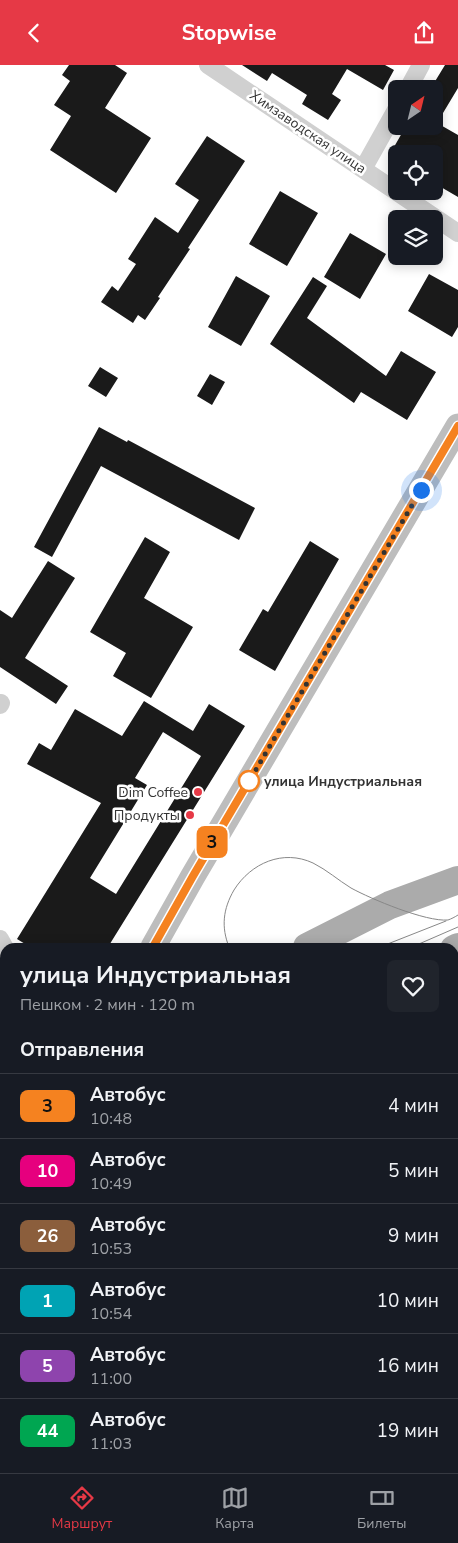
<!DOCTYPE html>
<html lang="ru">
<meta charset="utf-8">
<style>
:root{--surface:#171b24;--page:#20242c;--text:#f1f3f6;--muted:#9ea1a6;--line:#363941;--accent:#e63946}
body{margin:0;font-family:"Nunito Sans",sans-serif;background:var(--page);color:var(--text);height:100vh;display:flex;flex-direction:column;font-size:19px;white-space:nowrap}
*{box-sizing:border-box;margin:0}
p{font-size:16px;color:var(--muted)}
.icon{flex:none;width:28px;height:28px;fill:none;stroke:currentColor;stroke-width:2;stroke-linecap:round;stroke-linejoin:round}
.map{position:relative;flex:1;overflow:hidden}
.sheet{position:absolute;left:0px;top:878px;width:459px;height:531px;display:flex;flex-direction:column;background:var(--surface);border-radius:15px 15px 0 0;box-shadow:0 2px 12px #0003}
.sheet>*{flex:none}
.badge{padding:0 10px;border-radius:8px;font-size:18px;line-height:32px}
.needle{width:32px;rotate:35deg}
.controls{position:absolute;left:388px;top:15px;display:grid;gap:10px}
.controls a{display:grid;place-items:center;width:55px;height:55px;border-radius:8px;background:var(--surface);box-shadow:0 2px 12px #0003;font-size:25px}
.you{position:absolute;width:25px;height:25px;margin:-12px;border:4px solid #fff;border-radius:50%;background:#1a73e8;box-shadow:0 0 0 8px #1a73e833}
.map>.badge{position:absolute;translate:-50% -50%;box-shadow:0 0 0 2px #fff}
h2{padding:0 20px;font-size:19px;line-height:45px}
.round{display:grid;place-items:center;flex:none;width:52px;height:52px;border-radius:8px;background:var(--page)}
.overview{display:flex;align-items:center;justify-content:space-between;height:85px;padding:0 20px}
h1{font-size:24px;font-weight:700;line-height:38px}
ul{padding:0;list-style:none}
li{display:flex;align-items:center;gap:15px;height:65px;padding:0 20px;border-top:1px solid var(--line)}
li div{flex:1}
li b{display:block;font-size:19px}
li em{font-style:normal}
li .badge{min-width:55px;font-weight:700;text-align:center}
header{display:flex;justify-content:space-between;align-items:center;height:65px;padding:0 20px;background:var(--accent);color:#fff;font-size:22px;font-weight:700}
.dock{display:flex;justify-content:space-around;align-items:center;height:70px;border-top:1px solid var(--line);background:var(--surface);font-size:14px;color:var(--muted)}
.dock a{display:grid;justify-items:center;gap:2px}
.dock .on{color:var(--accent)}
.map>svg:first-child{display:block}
.grass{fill:url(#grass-tufts)}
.building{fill:#1a1a1a;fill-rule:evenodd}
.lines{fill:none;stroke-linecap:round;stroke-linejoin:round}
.street{stroke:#d0d0d0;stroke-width:18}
.secondary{stroke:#bdbdbd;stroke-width:25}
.primary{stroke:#ababab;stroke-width:28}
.tram{stroke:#888;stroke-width:1}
.rail-casing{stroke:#888;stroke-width:5.5}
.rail{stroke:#fff;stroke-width:4;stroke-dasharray:11;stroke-linecap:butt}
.line-casing{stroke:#fff;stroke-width:11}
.line{stroke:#f58220;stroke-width:8}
.walk{stroke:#333;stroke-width:5;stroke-dasharray:0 9}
.stop-dot{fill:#fff;stroke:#f58220;stroke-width:2.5}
.poi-dot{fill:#e63946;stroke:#fff;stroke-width:2}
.labels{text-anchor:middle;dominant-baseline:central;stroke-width:5;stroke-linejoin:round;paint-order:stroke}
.street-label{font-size:14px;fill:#333;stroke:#fff}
.stop-label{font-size:14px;font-weight:bold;fill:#333;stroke:#fff;text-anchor:start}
.poi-label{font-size:14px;fill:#333;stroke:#fff;text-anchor:end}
</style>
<header><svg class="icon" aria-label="back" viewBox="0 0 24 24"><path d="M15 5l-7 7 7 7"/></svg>Stopwise<svg class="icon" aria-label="share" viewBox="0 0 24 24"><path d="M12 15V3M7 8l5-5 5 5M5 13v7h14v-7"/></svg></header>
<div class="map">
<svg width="458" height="1408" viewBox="0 0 458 1408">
<defs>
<pattern id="grass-tufts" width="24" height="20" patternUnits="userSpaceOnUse" patternTransform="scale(1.25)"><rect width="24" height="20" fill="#e6ecdf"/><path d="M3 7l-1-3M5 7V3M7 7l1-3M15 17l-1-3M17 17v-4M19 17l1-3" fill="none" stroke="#c6cbc0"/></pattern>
</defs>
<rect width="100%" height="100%" fill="#fff"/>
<path class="grass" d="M5,992V1018L0,1020V993Z"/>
<path class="building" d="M69,0H115L127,8L105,43L151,73L116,128L50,85L71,51L54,40L70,16L62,10Z
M242,0H385L394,5L383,25L347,4L332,29L341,35L328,55L302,39L307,30L272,8L267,16Z
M445,0H458V23L437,58L458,70V132L434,118V89H390L406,61H434V18Z
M207,71L245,96L188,183L190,184L158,232L160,233L145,255L138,250L133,258L101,237L112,221L118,226L136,199L128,194L155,152L178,168L199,135L175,119Z
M280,126L318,148L287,201L249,179Z
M350,168L386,189L360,234L324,212Z
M429,209L458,225V262L452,272L408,246Z
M236,211L270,231L241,281L208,262Z
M313,212L327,221L307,253L386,311L401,286L436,307L407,355L361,327L354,338L270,279Z
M100,302L118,313L106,332L88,321Z
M210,309L225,317L212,340L197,331Z
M99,362L127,377L128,375L255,443L239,475L101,401L52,492L34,482Z
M145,472L170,487L144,533L193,562L151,633L113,611L126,588L90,567Z
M310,476L339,494L275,606L239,585L263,544L268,547Z
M48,496L75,513L25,593L68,621L56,639L0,602V545L12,553Z
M144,636L193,666L209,639L245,661L108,882H30L17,874L101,738L27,699L39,678L51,685L75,644L122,671ZM163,667L201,691L116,829L90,813L147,720L135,713Z"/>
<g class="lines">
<path class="street" d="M208,0L458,168
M408,24L421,0
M363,104L396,45
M0,640L1,638
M0,874L5,883
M0,1035L5,1034"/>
<path class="secondary" d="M153,882L193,811L458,361"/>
<path class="primary" d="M307,882L390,840L458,815
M454,884L458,882
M0,1067L5,1064"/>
<path class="tram" d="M229,882C221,862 223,844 234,825C251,798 283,784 313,798C327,805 338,815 351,823C371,834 426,857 448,855C451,854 455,852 458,850
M380,882L446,856
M412,882L458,862"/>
<defs>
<path id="rail" d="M454,909L458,907
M454,924L458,922
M454,990L458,988
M454,1011L458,1009
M454,1031L458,1029
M454,1092L458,1090
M454,1118L458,1116
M0,1128L5,1126
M0,1144L5,1142"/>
</defs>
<use href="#rail" class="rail-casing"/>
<use href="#rail" class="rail"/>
</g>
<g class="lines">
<defs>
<path id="line" d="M153,882L193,811L458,361"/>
</defs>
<use href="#line" class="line-casing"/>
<use href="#line" class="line"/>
<path class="walk" d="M249,716L248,718L421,425"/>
</g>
<circle class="stop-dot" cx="249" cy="716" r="10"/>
<g class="poi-dot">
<circle cx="198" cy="727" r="5"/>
<circle cx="190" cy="750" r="5"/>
</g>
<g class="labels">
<g class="street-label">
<text transform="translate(308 67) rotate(34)">Химзаводская улица</text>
</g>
<g class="stop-label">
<text x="264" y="716">улица Индустриальная</text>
</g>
<g class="poi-label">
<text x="188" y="727">Dim Coffee</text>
<text x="180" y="750">Продукты</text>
</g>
</g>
</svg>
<div class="controls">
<a><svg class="needle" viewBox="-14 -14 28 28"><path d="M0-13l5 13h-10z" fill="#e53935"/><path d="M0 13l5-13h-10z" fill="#9ea1a6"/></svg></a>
<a><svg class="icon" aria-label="locate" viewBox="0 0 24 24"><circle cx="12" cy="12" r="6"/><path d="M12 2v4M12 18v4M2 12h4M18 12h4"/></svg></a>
<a><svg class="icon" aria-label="layers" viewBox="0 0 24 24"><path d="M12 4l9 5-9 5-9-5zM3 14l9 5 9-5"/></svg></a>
</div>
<div class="you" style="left:421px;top:425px"></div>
<b class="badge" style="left:212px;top:777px;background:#f58220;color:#111">3</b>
<section class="sheet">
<div class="overview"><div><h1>улица Индустриальная</h1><p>Пешком · 2 мин · 120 m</p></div><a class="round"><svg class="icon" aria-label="heart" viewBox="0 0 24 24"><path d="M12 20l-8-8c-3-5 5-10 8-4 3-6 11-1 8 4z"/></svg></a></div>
<h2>Отправления</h2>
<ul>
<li><span class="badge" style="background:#f58220;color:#111">3</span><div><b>Автобус</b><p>10:48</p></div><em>4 мин</em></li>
<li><span class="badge" style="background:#e6007e;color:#fff">10</span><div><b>Автобус</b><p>10:49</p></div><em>5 мин</em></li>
<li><span class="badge" style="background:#8b5e3c;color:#fff">26</span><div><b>Автобус</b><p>10:53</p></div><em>9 мин</em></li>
<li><span class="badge" style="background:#00a3b4;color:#fff">1</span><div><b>Автобус</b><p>10:54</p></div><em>10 мин</em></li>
<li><span class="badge" style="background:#8e44ad;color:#fff">5</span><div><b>Автобус</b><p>11:00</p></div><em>16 мин</em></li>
<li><span class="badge" style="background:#00a651;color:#fff">44</span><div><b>Автобус</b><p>11:03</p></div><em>19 мин</em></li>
</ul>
</section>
</div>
<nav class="dock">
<a class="on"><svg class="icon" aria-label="directions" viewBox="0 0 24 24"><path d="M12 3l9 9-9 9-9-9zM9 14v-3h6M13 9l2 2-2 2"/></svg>Маршрут</a>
<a><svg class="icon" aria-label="map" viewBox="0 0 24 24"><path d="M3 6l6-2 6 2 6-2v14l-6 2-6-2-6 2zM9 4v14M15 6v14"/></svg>Карта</a>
<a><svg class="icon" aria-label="tickets" viewBox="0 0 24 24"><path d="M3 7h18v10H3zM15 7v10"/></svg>Билеты</a>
</nav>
